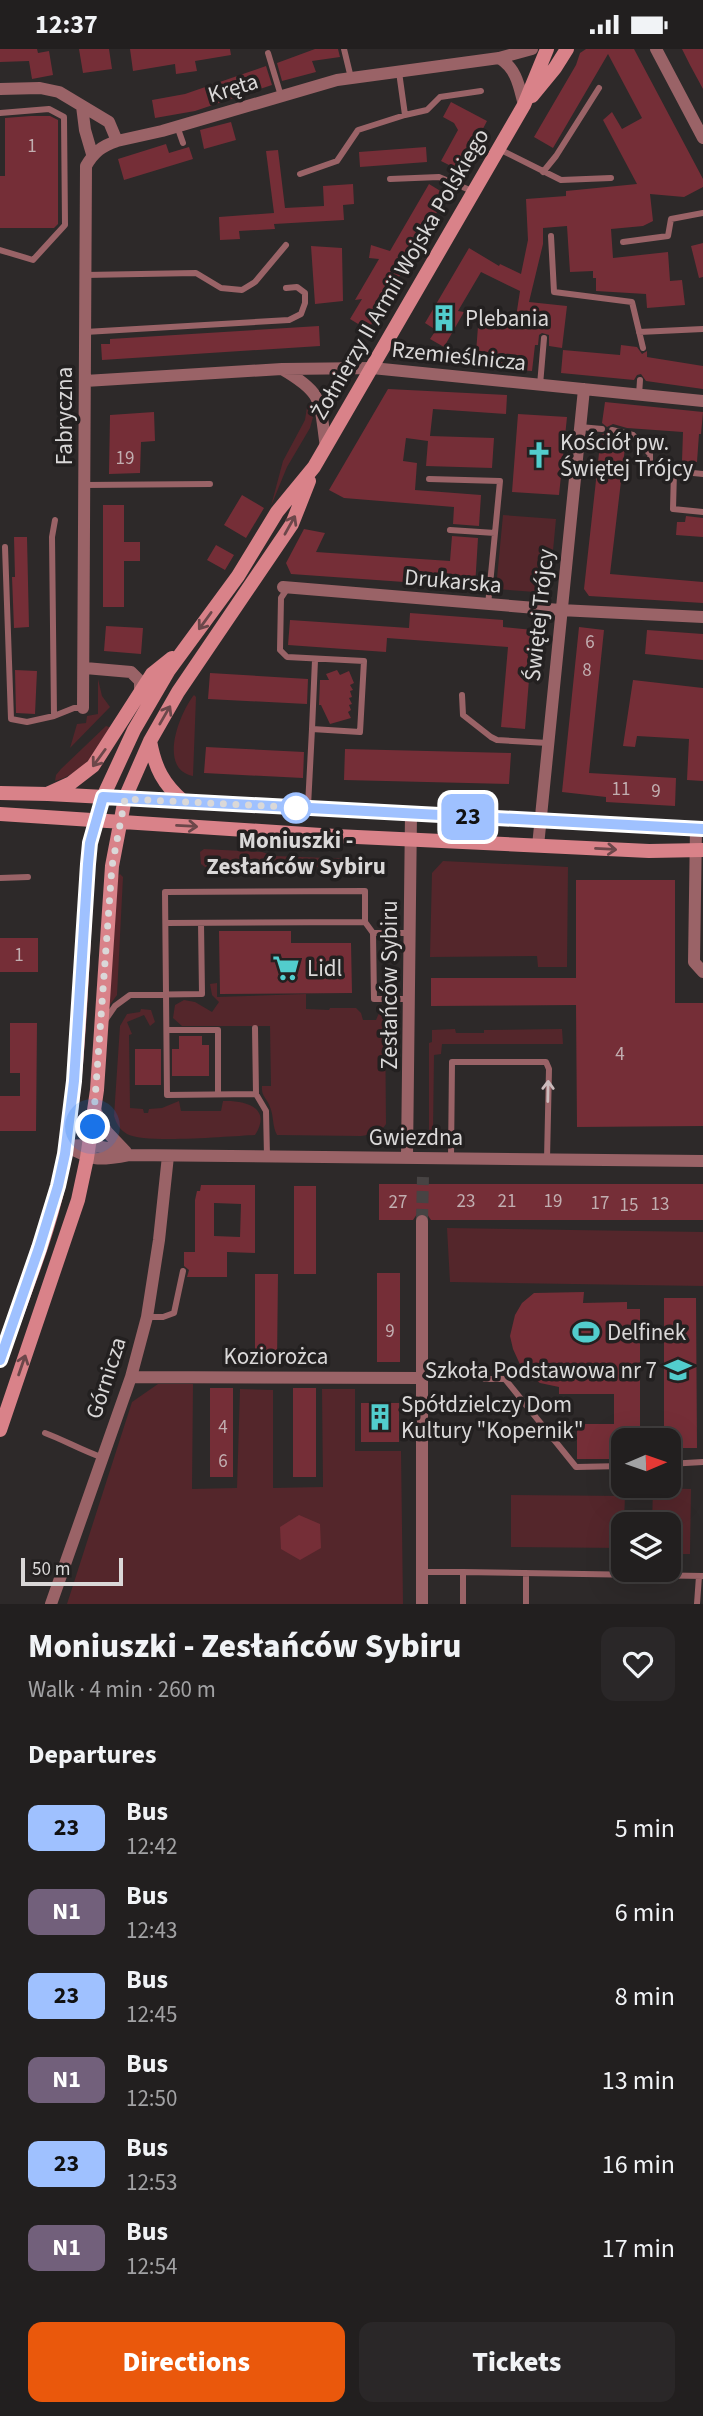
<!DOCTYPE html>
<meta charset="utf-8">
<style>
:root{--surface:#221f1f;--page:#2a2728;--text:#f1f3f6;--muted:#a2a2a4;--line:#3f3d3d;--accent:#ea580c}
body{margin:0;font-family:"Source Sans 3",sans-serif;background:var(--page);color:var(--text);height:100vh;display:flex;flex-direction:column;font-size:26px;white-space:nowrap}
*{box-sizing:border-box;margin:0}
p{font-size:23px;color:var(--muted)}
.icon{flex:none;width:38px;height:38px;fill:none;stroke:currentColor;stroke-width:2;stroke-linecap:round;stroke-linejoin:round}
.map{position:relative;height:1555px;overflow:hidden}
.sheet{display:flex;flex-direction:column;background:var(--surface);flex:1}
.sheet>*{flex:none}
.badge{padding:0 14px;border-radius:10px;font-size:24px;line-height:46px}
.needle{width:46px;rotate:88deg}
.tools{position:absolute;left:611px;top:1379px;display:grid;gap:14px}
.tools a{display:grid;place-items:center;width:70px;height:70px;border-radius:14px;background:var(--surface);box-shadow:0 7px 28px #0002,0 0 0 2px var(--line);font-size:35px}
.scale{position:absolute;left:21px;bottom:18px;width:102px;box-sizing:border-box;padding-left:7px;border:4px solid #dad8d8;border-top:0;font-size:19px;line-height:24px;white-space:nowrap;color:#dad8d8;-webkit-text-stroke:5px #232020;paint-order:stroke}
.you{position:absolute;width:35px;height:35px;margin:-18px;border:5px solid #fff;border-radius:50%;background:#1a73e8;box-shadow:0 0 0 10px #1a73e833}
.map>.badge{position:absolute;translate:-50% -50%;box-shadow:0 0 0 4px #fff}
h2{padding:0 28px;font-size:26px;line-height:63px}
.round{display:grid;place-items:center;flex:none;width:74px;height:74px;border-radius:14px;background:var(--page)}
.head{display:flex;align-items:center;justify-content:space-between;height:119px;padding:0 28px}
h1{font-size:33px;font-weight:800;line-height:52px}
.action{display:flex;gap:14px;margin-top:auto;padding:14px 28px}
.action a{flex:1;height:80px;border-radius:14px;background:var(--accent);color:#fff;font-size:28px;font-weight:800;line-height:80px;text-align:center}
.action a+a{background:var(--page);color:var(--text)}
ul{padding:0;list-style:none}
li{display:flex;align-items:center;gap:21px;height:84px;padding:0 28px}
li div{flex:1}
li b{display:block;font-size:26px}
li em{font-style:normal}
li .badge{min-width:77px;font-weight:700;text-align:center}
.status{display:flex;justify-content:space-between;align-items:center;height:49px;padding:0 35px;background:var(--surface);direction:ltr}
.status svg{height:19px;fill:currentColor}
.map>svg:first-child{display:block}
.green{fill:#54262b}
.building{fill:#752e37;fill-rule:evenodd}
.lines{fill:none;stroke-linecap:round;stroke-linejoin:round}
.street-tunnel{stroke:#474343;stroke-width:12;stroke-dasharray:12 6;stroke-linecap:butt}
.lane{stroke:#9a6367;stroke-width:6}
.street{stroke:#9a6367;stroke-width:12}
.secondary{stroke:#d98289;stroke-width:14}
.oneway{stroke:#6c474a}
.oneway2{stroke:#cabbbc}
.line-casing{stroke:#fff;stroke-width:16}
.line{stroke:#9fc1ff;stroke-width:10}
.walk{stroke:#dad8d8;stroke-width:7;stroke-dasharray:0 12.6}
.stop-dot{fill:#fff;stroke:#9fc1ff;stroke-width:3.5}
.labels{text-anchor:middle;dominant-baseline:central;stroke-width:7;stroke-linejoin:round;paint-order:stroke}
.number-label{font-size:19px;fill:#c1aeb0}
.street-label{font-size:23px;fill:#dad8d8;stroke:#232020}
.poi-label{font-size:23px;fill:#dad8d8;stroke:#232020;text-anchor:start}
.stop-label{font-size:23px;font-weight:bold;fill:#dad8d8;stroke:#232020}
</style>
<div class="status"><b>12:37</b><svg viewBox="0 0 49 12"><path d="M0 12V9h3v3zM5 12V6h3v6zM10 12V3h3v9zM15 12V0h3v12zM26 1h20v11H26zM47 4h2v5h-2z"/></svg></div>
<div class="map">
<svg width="703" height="1555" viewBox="0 0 703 1555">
<rect width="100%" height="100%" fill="#2d2929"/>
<path class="green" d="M312,354L313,368L310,379L287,418L271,457L283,412L305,371L307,358Z
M503,466L556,470L549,544L496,540Z
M98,630L102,647L110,658L70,699L77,675L86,674L87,667L98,665Z
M194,646L196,648L193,727C157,720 180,663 194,646Z
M106,677L112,679C98,702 83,724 55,732L56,726L61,720Z
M204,800L262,803L275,807L381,811L387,814L380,818H205L201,815L200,803Z
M443,812L568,818L567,918H538L537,907L430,908L432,824Z
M120,825L123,828L117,946L109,957L118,827Z
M217,934V948L306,945V960L329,961L330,959H356L361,964L363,971H376L379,964L385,960L386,1075C382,1083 370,1086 361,1087L277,1086C272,1077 274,1067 270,1058C267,1049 261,1048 262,1037H271L270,977H182L173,969L175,956L184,951L195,953L212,963L219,953L212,946L210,935Z
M141,960L151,961L155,973L150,977L144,966L127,973L132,985L129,986L130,1059L143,1060L144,1064H148L149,1060L162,1059L179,1052L181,1062H221L223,1052C244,1051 273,1058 255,1086C231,1087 144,1095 127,1085C120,1081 116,1074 114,1067L120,977L127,965L140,963Z
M455,980L456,984H484V981L562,980L563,995H442L441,1005L434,1006L433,1083L429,1082V994L432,993V981Z
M447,1179L703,1183V1237L450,1233Z
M158,1335H193L192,1440L237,1439L240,1340L273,1341V1439L323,1438L322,1340H355V1402H401L403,1555H67L132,1353Z
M653,1439L691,1440L690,1505H669L668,1475H652Z
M511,1446L625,1447L623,1499L511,1498Z"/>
<path class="building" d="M0,0H37L38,4L49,2L53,26L32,30L29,12L0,13Z
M79,0H109L112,20L83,24Z
M130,0H230L231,6L195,12L197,22L176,25L175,15L133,22Z
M315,0H338L340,8L312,12L316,23L282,32L277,14Z
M586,0H634L703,130V138L684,148L650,145L653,172L643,177L611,180L613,209L668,203L670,232L682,231L685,256L647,259L646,245L596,242V229H593V222L570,223L567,177L543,179V195L529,253L567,257L562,299L549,297V286L542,284L539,286L538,296H535L532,322L475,317L479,264L516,268L520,242L481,223L458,262L464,263L444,298L430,290L436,281L425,274L469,199L499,217L500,215L521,225L528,191L526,150L566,147V142L637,135L603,71L612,63L622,80L642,69L608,5L553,99L534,88L576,16L580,4Z
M682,0H703V40L690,16Z
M266,17L272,36L195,62L155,69L152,51L185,45Z
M451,53L487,72L461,122L441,112L458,81L454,74L443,68Z
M31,67H50L58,71V175L54,179H0V127H5V69Z
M231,73L236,91L204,100L200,81Z
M166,95L169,104L189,98L193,110L124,131L118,110Z
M426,98L427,113L360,118L359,103Z
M278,101L285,159L324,157L323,137L353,135L354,155L343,156L344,171L274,175L275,180L239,182L240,190L220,191L219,168L274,164L266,102Z
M429,135L447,146L368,281L350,270L362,250L355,251L379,210L369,209L371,196L390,202Z
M703,194V228L699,229L691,197Z
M311,197L342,199L343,252L315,255Z
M319,277L320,297L102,311L101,295H110V290Z
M621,296L637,298L642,305L647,302V308L703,317V340L646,332L641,325L637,326L634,331L561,324L563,301L620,306Z
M388,340L507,346L506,365L433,360L430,387L494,389L492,419L426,417L428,392L406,389L403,412L417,414L415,441L481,446L479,477L453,475L454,458L344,449L329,441Z
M605,353L703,363L701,385H699L697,413L682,412L683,383L627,379L613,375L607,378L602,374Z
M154,363L155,392L141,393L140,424L109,425L110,366Z
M518,365L567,368L559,446L512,443Z
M607,383L611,387L626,390L610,525L703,533V554L589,547L584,540L601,386Z
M242,446L264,459L246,489L224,476Z
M103,456H124V493H140V512H124V558H103Z
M686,467L703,469V488L676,486L677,473H685Z
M304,480L325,484L316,503L450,512L452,487L478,489L475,538L291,525L286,514Z
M14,488H27L29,578L14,579L12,528H15Z
M216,496L234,506L225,521L207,511Z
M410,564L503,571V578L533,581L525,680L501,678L508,598L387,589L386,603L288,596L290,571L409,579Z
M106,577L143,579L141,605L104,602Z
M579,578L604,581L589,724L676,729L675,757L606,753V748L562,743Z
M647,581L703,585V611L645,605Z
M15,621L37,622L35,665L16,664Z
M337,621L340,626L349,622L354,634L350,636L353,641L350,642L352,648L349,649L352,655L349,656L351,661L348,663L351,669L330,675L321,656H319L320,631H329L326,625Z
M210,624L308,630L307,655L208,650Z
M633,631L703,639V732L687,731L689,690L637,687L635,698L623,697Z
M206,698L304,703L303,729L204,724Z
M345,700L511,704L509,735L344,731Z
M576,831H675V954H703V1077L577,1078L576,956L431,957V929H576Z
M219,882H291V894H351L352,944L220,945Z
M0,889H38V923H0Z
M10,974H37L36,1082H0V1047H20V1024H10Z
M179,987H202V996H209V1027H172V1000H179Z
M135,1000H161V1036H135Z
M379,1135H703V1171H431L427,1165L423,1163L417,1165L413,1171H379Z
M201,1136H255V1204L227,1203V1228H187L189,1221L184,1217V1203H195V1151L197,1142H200ZM214,1154L241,1155L240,1188L214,1187Z
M294,1137H316V1225H294Z
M377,1224H400V1313H377Z
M255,1225H278L277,1313L255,1312Z
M584,1243L583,1254L627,1253V1260H640V1391H623V1410H577V1375H614V1345H559V1338L540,1334L523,1322L513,1300L510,1287L515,1266L522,1254L534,1244Z
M664,1249H696L697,1399H668V1391H664Z
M210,1339H233V1428H210Z
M293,1339H316V1428H293Z
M361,1354H399V1393H361Z
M299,1466L320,1475L321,1499L300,1511L281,1500L280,1478Z"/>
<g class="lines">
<path class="street-tunnel" d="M422,1172L423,1128"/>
<path class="lane" d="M344,0L351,29
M268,4L281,47
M399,23L405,66L427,61L440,48L481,42
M0,64L49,60L64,68L65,176L33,211L0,201
M177,77L183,94
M499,100L561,131L611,129
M543,123L556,107L599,39
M300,125L337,112L358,81L405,66
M390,130L439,128L472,142
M551,187L554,243L632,253L643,299
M623,193L668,187L671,170L703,164
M85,226L196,224L221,239L242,241L255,233L286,196
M85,283L289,271L301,265L305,254V244L297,238L286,239
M639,283L703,280
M540,336L544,289
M639,346L640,331
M580,378L602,380
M612,381L633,386L650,405V419L674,422L673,460L703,463
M674,422L703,425
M429,430L500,432L495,484
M85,436L210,435
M55,471L52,488L54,667L74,659H83
M450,481L495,484L488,556
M5,498L11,670L27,673L54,667
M287,540L281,549L280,601L287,608L364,612L360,683L312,680L315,611
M462,646L463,666L491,688L497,691L548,694
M308,757L312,680
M0,829L28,828
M365,873L373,884H410
M166,874L365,873V842L165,843L167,1046L256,1045L255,979
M373,884L374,950H410
M104,973L115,957L130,946L202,945L201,874
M167,981H218V1045
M256,1045L266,1062L267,1107
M451,1109L452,1013H546L549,1020L547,1110
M147,1268H163L174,1264L183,1222
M485,1330H505L576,1418L623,1417
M45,1384C64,1391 81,1401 101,1408
M668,1415L703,1413
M422,1523H463
M463,1555V1523L703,1527
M526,1555V1524
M697,1555L699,1527"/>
<path class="street" d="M656,0L703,89
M499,9C517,20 519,37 524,56
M0,40L40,39L59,43L109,73L117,92L162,82L337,31L499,9L532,0
M82,57L85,81L92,105
M282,320C325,345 319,352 326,398
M85,332L282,320L372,319L703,352
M283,538L560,561L703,568
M85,619L131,623L140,632V642
M83,659L86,117C94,103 102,97 117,92
M696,779L694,913L703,923
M538,797L584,340
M95,1061L107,1083L126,1103
M66,1097C93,1112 98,1112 129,1106L703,1112
M66,1097C89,1095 107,1097 129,1106
M407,1108L411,765
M131,1328L422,1329
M51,1555L131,1328L147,1268L159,1191L168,1107
M422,1555V1172"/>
<path class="secondary" d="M532,47L555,19L567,0
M150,692C155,719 163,735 184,753
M0,744L48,745L703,780
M49,744L71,734L93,717L152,625L172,609
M0,765L336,787L649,802L703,801
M0,1311C20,1253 46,1194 59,1134C81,1030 81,920 88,815L90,794L103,748L134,681L169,621L238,527L277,463L314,418L524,56L547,0
M0,1381L78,1151L87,1109L97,1041L112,817L125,749L150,692L178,643L292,475L309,432"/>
</g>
<defs><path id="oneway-shaft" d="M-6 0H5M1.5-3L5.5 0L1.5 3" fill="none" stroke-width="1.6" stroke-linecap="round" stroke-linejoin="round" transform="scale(1.75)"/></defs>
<g class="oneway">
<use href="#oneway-shaft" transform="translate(290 476) rotate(-61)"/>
<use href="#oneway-shaft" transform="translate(205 572) rotate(126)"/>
<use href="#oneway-shaft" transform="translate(165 666) rotate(-60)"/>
<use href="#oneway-shaft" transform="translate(99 709) rotate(126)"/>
<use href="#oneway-shaft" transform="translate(187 777) rotate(3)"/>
<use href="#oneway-shaft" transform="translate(606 800) rotate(3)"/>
<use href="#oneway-shaft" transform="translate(22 1316) rotate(-71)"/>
</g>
<use class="oneway2" href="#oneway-shaft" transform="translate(548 1042) rotate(-89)"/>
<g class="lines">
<defs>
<path id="line" d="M0,1311L39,1199L58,1137L65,1105L74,1032L88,815L90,794L103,748L703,780"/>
</defs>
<use href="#line" class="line-casing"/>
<use href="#line" class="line"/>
<path class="walk" d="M93,1078L112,817L125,750L308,759H296"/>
</g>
<defs>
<symbol id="building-bare" viewBox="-9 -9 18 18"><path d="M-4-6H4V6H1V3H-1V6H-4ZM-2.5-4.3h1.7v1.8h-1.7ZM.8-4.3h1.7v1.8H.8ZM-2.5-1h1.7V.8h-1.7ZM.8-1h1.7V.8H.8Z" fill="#52cdcd" stroke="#232020" stroke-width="2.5" paint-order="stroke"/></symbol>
<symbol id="church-bare" viewBox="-9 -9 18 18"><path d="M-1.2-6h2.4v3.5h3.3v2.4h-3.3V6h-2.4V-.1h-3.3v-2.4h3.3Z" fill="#52cdcd" stroke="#232020" stroke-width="2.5" paint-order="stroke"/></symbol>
<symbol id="supermarket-bare" viewBox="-9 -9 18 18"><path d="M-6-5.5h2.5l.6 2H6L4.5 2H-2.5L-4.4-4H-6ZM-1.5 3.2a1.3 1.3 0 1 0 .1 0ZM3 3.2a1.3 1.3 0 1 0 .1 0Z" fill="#52cdcd" stroke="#232020" stroke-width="2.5" paint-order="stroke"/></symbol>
<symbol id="stadium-bare" viewBox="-9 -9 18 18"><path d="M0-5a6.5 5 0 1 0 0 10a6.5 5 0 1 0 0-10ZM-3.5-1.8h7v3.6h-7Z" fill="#52cdcd" stroke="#232020" stroke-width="2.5" paint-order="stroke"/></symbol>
<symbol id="school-bare" viewBox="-9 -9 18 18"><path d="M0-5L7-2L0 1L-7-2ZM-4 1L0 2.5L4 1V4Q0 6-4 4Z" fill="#52cdcd" stroke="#232020" stroke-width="2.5" paint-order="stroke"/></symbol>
</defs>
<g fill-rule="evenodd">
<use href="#building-bare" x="425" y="250" width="38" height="38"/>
<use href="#church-bare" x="520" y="387" width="38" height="38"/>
<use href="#supermarket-bare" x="267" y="900" width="38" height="38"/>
<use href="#stadium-bare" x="567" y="1264" width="38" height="38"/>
<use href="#school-bare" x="659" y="1302" width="38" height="38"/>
<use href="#building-bare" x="361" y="1349" width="38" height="38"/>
</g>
<circle class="stop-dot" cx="296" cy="759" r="14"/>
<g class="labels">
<g class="number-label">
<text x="32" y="97">1</text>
<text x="125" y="409">19</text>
<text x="590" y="593">6</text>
<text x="587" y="621">8</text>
<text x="621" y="740">11</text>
<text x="656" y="742">9</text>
<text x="19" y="906">1</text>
<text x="620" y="1005">4</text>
<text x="466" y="1152">23</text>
<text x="507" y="1152">21</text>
<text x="553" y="1152">19</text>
<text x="398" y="1153">27</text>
<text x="600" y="1154">17</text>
<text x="660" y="1155">13</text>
<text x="629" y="1156">15</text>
<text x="390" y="1282">9</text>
<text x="223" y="1378">4</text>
<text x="223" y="1412">6</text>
</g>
<g class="street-label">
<text transform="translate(233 39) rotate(-17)">Kręta</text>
<text transform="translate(400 225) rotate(-60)">Żołnierzy II Armii Wojska Polskiego</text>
<text transform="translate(459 307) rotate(6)">Rzemieślnicza</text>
<text transform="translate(64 367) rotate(-90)">Fabryczna</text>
<text transform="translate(453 532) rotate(5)">Drukarska</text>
<text transform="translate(539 566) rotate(-84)">Świętej Trójcy</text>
<text transform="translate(389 936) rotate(-90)">Zesłańców Sybiru</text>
<text x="416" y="1088">Gwiezdna</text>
<text x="276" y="1307">Koziorożca</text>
<text transform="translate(106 1329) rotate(-72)">Górnicza</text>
</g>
<g class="poi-label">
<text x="465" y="269">Plebania</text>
<text x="560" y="393">Kościół pw.<tspan x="560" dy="26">Świętej Trójcy</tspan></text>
<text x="307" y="919">Lidl</text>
<text x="607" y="1283">Delfinek</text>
<text x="657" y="1321" text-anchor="end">Szkoła Podstawowa nr 7</text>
<text x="401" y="1355">Spółdzielczy Dom<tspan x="401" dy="26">Kultury "Kopernik"</tspan></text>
</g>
<g class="stop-label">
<text x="296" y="791">Moniuszki -<tspan x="296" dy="26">Zesłańców Sybiru</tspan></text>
</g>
</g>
</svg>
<div class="tools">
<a><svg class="needle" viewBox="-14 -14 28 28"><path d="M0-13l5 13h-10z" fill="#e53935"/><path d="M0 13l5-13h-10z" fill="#a2a2a4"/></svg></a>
<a><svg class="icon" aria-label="layers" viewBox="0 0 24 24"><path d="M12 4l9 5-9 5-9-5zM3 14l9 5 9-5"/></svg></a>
</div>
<div class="scale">50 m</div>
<div class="you" style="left:93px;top:1078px"></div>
<b class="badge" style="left:468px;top:768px;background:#9fc1ff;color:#111">23</b>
</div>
<section class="sheet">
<div class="head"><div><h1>Moniuszki - Zesłańców Sybiru</h1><p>Walk · 4 min · 260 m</p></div><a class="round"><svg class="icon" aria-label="heart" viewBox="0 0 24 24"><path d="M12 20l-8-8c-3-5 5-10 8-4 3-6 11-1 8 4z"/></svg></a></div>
<h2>Departures</h2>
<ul>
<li><span class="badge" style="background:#9fc1ff;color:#111">23</span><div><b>Bus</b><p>12:42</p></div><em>5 min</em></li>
<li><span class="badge" style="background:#72607b;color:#fff">N1</span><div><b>Bus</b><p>12:43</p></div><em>6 min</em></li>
<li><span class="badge" style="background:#9fc1ff;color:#111">23</span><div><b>Bus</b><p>12:45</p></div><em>8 min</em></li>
<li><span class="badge" style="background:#72607b;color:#fff">N1</span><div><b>Bus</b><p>12:50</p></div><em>13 min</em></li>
<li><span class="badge" style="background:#9fc1ff;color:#111">23</span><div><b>Bus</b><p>12:53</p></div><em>16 min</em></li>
<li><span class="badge" style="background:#72607b;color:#fff">N1</span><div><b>Bus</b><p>12:54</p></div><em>17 min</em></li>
</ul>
<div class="action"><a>Directions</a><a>Tickets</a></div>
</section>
